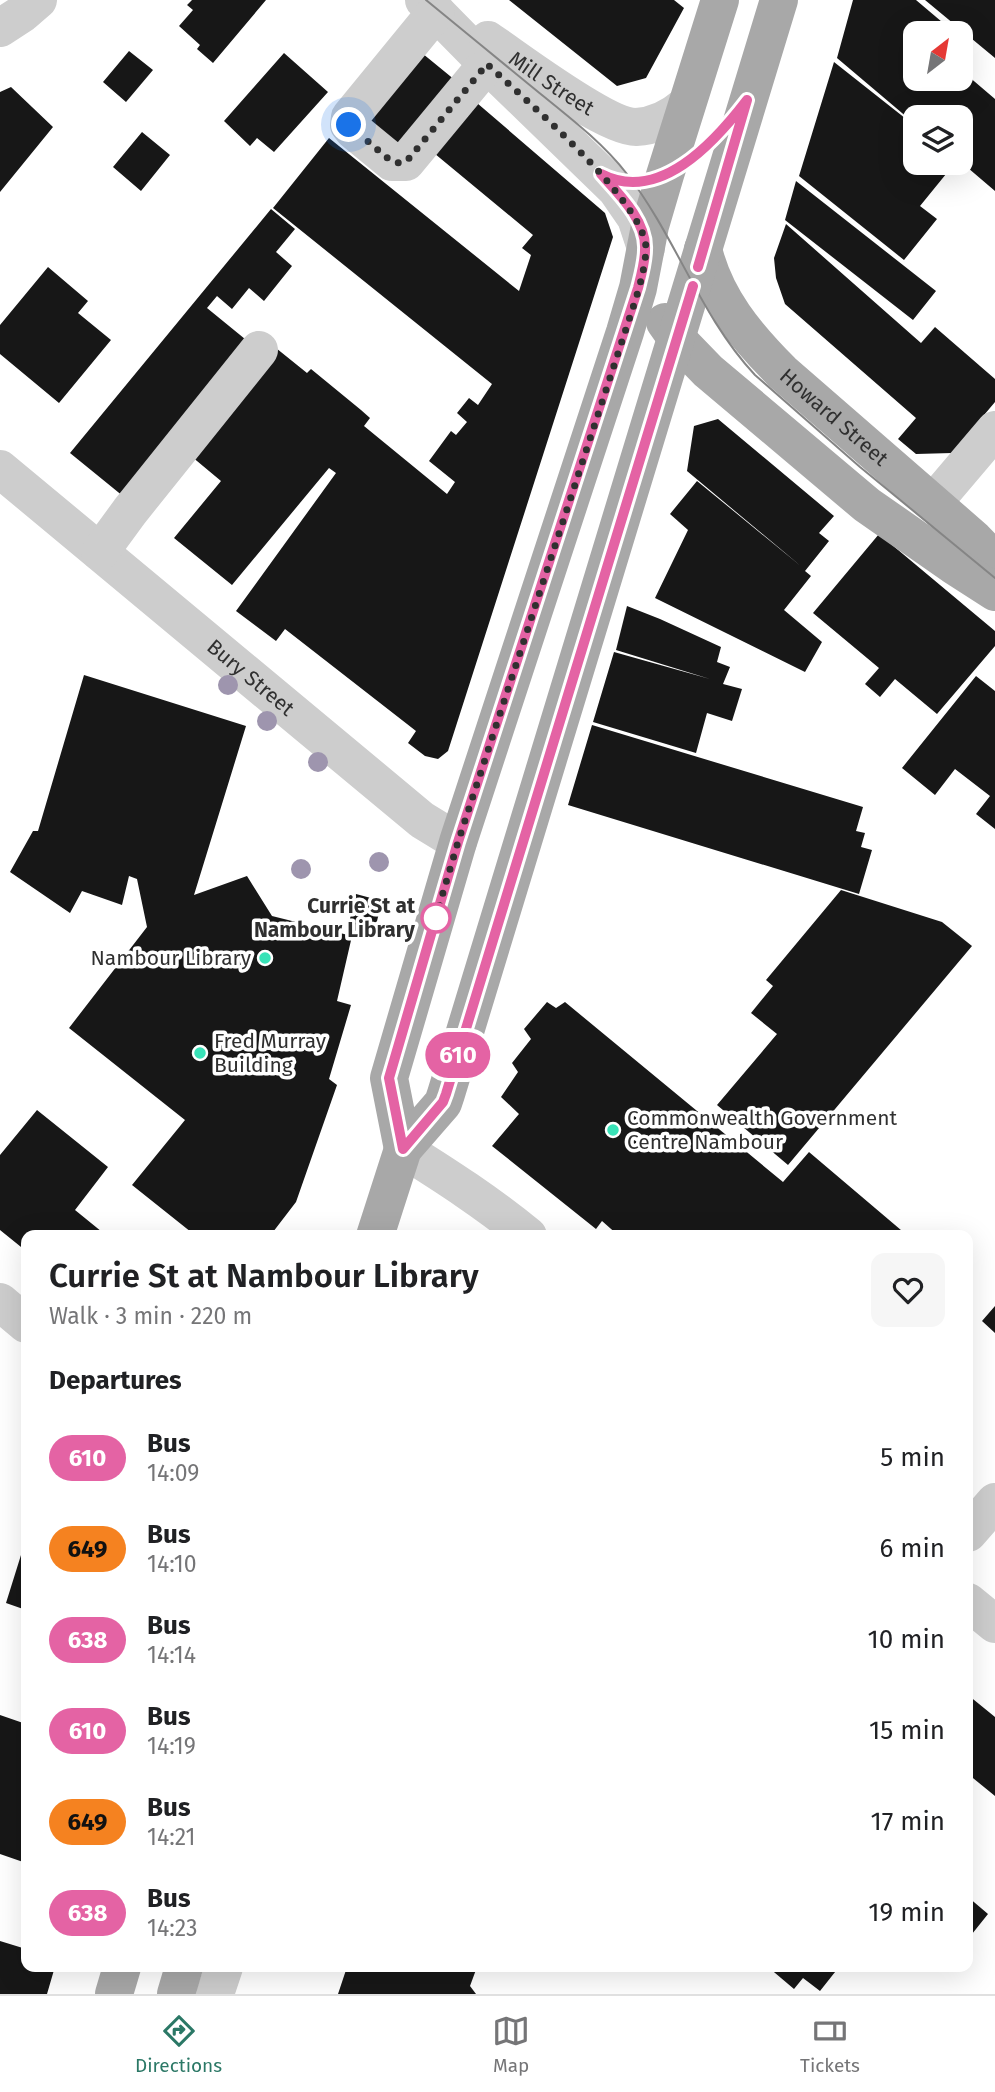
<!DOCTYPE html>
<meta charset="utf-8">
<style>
:root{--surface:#fff;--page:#f6f6f6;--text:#202124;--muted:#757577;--line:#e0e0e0;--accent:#2b7866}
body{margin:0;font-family:"Fira Sans",sans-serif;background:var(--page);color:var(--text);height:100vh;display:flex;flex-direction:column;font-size:26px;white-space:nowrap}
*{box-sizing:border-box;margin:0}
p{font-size:23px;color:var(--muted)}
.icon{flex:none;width:38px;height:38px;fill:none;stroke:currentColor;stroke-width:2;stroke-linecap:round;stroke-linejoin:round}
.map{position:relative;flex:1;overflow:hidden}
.details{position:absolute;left:21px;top:1230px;width:952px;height:742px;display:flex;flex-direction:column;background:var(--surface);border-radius:14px;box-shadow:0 7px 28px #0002}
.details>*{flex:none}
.badge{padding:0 14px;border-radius:23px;font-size:24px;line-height:46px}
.needle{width:46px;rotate:31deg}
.fabs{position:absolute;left:903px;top:21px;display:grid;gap:14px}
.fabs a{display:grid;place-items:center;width:70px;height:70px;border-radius:14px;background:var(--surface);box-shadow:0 7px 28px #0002;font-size:35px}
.you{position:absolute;width:35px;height:35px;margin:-18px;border:5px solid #fff;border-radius:50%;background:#1a73e8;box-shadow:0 0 0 10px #1a73e833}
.map>.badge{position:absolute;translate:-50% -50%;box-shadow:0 0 0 4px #fff}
h2{padding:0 28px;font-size:26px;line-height:63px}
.round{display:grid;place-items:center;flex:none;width:74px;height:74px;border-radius:14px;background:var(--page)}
.head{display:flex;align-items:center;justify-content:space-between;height:119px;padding:0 28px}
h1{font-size:33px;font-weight:600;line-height:52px}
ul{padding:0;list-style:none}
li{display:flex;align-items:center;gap:21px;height:91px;padding:0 28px}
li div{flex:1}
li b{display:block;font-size:26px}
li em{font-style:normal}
li .badge{min-width:77px;font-weight:700;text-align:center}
.tab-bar{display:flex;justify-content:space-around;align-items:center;height:98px;border-top:2px solid var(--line);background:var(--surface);font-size:19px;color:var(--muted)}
.tab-bar a{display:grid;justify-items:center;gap:4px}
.tab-bar .selected{color:var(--accent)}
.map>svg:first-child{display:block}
.building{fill:#171717}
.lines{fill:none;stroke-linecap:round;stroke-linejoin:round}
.minor{stroke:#cdcdcd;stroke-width:38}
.major{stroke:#a8a8a8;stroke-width:38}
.tram{stroke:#858585;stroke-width:2}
.tree{fill:#9e95ae}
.line-casing{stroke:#fff;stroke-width:16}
.line{stroke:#e463a4;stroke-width:10}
.walk{stroke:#303030;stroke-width:7;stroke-dasharray:0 12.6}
.stop-dot{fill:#fff;stroke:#e463a4;stroke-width:3.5}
.poi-dot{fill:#38e2b7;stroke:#fff;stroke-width:2.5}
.labels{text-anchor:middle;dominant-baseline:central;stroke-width:7;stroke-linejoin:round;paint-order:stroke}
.street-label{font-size:21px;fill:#303030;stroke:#fff}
.stop-label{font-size:21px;font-weight:bold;fill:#303030;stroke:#fff;text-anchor:end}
.poi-label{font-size:21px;fill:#303030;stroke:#fff;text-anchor:start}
</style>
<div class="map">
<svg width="995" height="1994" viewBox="0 0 995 1994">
<rect width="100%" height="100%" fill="#fff"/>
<path class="building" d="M192,0H266L213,63L197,49L200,45L179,26L193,10L187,5Z
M509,0H674L684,8L646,78L617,86Z
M853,0H916L955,33H915V79H961V70L995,99V191L961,162V117H915V124L837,58Z
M925,0H995V58Z
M417,49L461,85L470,97L605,213L613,237L448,751L438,759L425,756L408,743L416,731L285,629L276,641L236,611L336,473L329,468L232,585L174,538L221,481L185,451L271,344L307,373L311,369L361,410L370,418L364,426L447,494L455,482L429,461L451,431L456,435L467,422L457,413L469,398L478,405L492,384L273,208L329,138L519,291L531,255L522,248L533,235L417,139L405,155L360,118Z
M129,51L153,70L126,102L103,82Z
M284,53L328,92L274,152L257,138L250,146L224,121Z
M834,62L915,126V163H955L920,206L937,219L904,260L799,176Z
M11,87L53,127L0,192V92Z
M142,132L170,155L141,191L113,167Z
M796,181L936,291L913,320L785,220Z
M271,209L295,229L276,252L292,266L264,301L249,288L232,309L217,296L207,308L256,348L129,501L70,453Z
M786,224L921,343L935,327L995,379V402L952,453L916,454L898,439L916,418L785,304L776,278L774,258Z
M48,267L88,301L78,313L111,340L59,403L0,354V325Z
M718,419L834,516L819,533L829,541L805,571L811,576L784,610L822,642L805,672L655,598L688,530L670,514L697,481L802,567L687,471L694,426Z
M879,534L995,631V646L937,714L895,679L880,697L865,684L879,668L813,613Z
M627,606L660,619L721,647L717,662L730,667L723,684L742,689L732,721L707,713L696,753L593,722L614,652L710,679L616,650Z
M84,675L246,726L194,895L247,876L272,916L352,936L337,1001L351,1005L329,1079L337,1085L296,1202L273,1232V1236H196L132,1185L185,1120L69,1028L147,927L137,879L129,876L122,905L82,891L70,913L10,872L33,831H38Z
M976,676L995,691V829L976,814L990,796L955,769L935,795L902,768Z
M592,725L863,807L856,831L865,833L861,847L872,850L859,894L568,805Z
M841,890L942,922L972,946L788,1165L717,1105L777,1034L751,1013L773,986L766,980Z
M356,894L382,901L373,937L347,931Z
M547,1002L556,1008L565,1002L783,1182L809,1152L908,1236H619L602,1221L596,1229L492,1146L519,1114L501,1097L518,1072L512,1063L531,1039L524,1029Z
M37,1110L108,1167L75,1210L107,1236H26V1251L0,1230V1155Z
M995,1306V1333L982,1321Z
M26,1539V1610L6,1603Z
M968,1695L995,1717V1796L968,1774Z
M0,1715L26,1724V1863L0,1854Z
M968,1897L988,1914L968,1939Z
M0,1941L26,1949V1967H43L54,1970L47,1994H0Z
M347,1967H477L470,1986L476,1994H338Z
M768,1967H839L820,1991L803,1978L794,1989Z"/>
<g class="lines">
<g class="minor">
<path d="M424,0L487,64L616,189L636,218L646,248"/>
<path d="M436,12L350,117L349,125L353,130L392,162H406L487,64"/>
<path d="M0,28L23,13L38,0"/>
<path id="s1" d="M488,40C518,60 605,127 636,127C655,126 671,118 685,106"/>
<path id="s2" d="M0,469L422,820L458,842"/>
<path d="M933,503L995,430"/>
<path d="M100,552L130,511L259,350"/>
<path d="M403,1149C446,1176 488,1203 528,1236"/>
<path d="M0,1302L26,1324"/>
<path d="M968,1533L995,1502"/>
<path d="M968,1602L995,1624"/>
<path d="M215,1994L224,1967"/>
</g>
<g class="major">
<path id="s3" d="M703,249C715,299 746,336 782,372L974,539L995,561"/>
<path d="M665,322L677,339L708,371L867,505L953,565L995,592"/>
<path d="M403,1149L389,1078L458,842L625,332L638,288L650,226L665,175L720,0"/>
<path d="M375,1236L403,1149L443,1103L446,1094L779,0"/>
<path d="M114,1994L122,1967"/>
<path d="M176,1994L184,1967"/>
</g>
<path class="tram" d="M426,0C463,30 500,61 537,91C569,117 602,142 627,174C676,237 700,316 755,375L860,467L995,578"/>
</g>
<g class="tree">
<circle cx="228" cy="685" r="10"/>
<circle cx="267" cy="721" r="10"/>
<circle cx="318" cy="762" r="10"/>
<circle cx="379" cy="862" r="10"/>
<circle cx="301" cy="869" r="10"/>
</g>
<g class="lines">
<defs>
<path id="line" d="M693,286L446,1094L443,1102L403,1149L389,1078L458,842L638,288C641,276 645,262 645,250C647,221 618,193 601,174C659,204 714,143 747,100L698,267"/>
</defs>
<use href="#line" class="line-casing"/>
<use href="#line" class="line"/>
<path class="walk" d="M349,125L392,162L401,163L406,162L487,64C523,98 646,202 646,249C645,275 633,307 625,332L458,842L435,920L436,918"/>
</g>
<circle class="stop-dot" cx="436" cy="918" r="14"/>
<g class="poi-dot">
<circle cx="265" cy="958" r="7"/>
<circle cx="200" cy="1053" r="7"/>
<circle cx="613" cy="1130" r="7"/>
</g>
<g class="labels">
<g class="street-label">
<text stroke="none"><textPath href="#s1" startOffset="77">Mill Street</textPath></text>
<text stroke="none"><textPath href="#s3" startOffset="217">Howard Street</textPath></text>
<text stroke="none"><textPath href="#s2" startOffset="326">Bury Street</textPath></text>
</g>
<g class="stop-label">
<text x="415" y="906">Currie St at<tspan x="415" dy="24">Nambour Library</tspan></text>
</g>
<g class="poi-label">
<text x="251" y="958" text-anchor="end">Nambour Library</text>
<text x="214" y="1041">Fred Murray<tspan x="214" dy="24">Building</tspan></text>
<text x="627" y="1118">Commonwealth Government<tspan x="627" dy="24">Centre Nambour</tspan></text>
</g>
</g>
</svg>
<div class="fabs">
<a><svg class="needle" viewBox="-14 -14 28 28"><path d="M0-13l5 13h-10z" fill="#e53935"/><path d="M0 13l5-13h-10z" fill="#757577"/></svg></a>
<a><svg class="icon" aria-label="layers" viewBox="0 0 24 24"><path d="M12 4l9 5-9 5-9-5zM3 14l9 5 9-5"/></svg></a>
</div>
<div class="you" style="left:349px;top:125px"></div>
<b class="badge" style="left:458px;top:1055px;background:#e463a4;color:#fff">610</b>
<section class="details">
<div class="head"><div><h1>Currie St at Nambour Library</h1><p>Walk · 3 min · 220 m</p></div><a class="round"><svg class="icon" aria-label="heart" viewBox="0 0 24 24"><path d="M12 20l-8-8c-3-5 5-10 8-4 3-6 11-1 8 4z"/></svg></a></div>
<h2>Departures</h2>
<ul>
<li><span class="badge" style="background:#e463a4;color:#fff">610</span><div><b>Bus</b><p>14:09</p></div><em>5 min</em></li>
<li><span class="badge" style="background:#f58220;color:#111">649</span><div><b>Bus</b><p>14:10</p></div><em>6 min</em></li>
<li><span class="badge" style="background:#e463a4;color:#fff">638</span><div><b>Bus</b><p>14:14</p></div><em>10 min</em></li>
<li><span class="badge" style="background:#e463a4;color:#fff">610</span><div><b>Bus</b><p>14:19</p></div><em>15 min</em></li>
<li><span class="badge" style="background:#f58220;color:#111">649</span><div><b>Bus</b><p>14:21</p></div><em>17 min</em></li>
<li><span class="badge" style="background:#e463a4;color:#fff">638</span><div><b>Bus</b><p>14:23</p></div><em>19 min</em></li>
</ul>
</section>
</div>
<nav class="tab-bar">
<a class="selected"><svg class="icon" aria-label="directions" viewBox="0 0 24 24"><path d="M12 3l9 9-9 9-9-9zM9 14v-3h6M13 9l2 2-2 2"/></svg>Directions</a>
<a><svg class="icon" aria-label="map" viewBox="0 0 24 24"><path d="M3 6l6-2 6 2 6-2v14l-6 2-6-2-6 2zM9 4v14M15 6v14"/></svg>Map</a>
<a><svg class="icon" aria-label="tickets" viewBox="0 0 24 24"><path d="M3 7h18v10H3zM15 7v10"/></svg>Tickets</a>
</nav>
